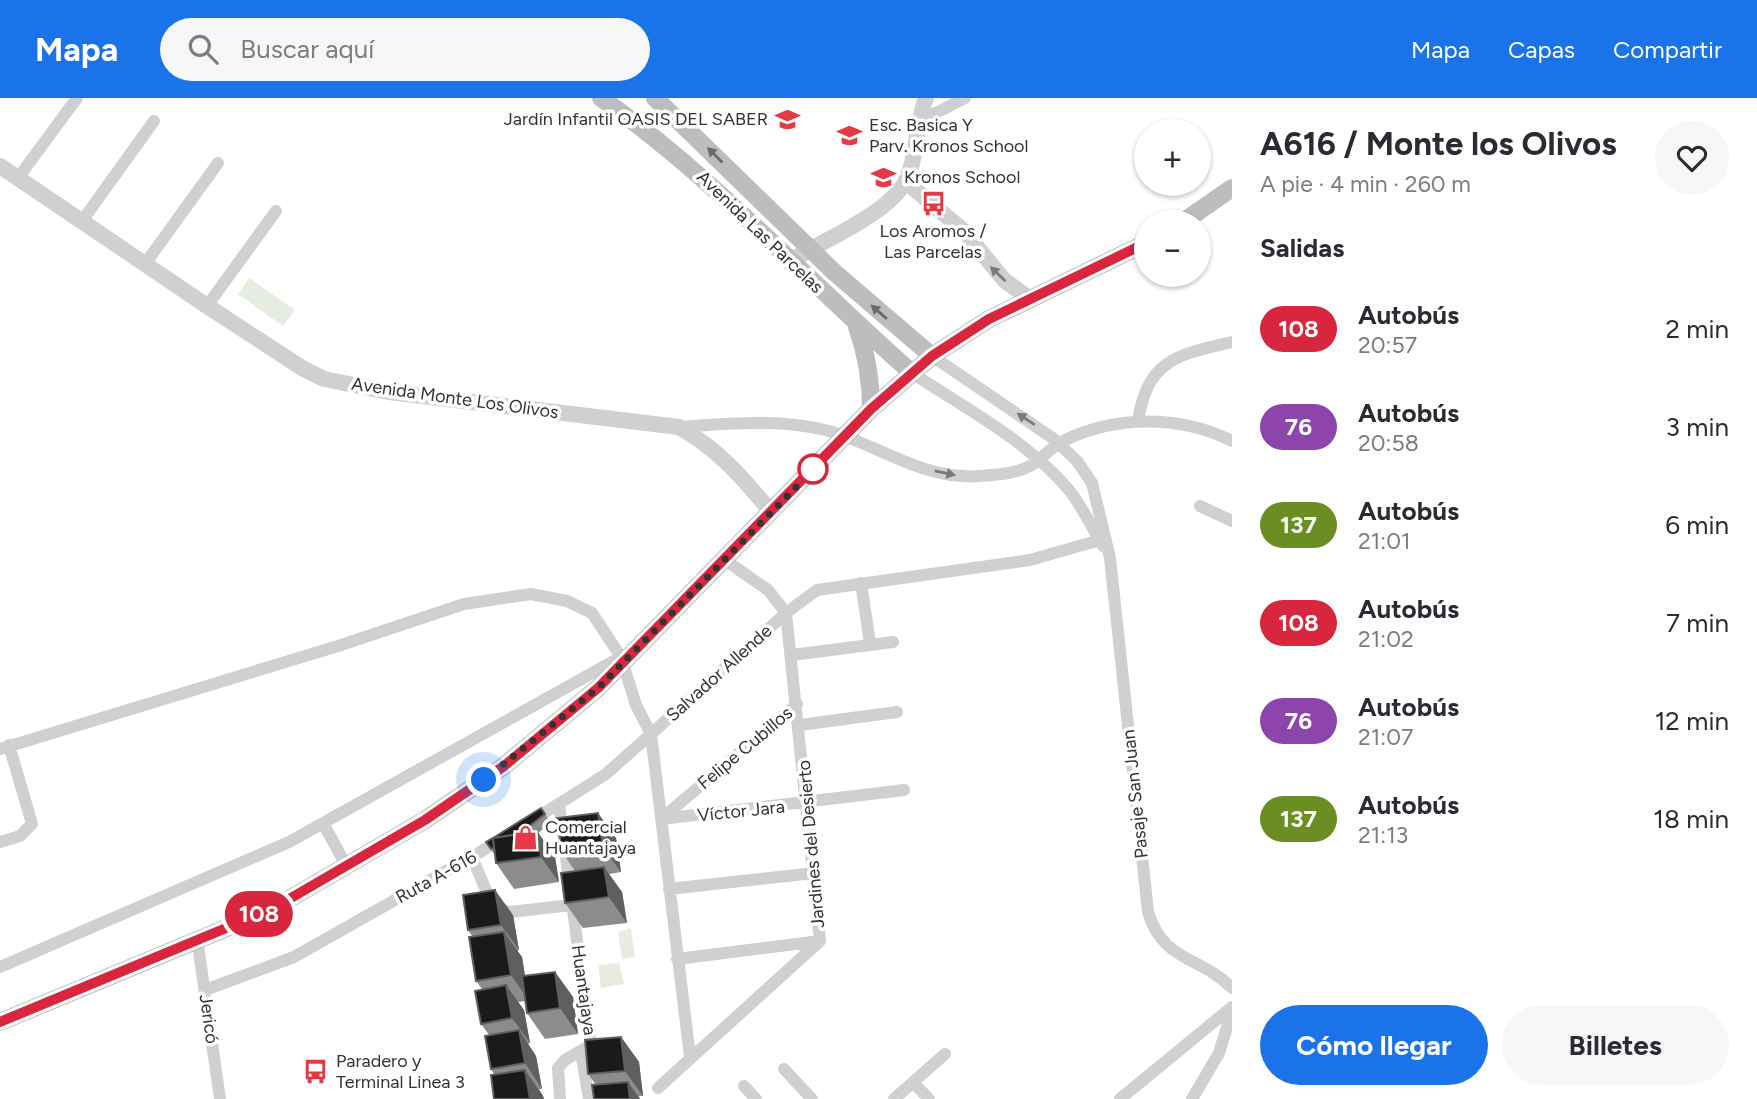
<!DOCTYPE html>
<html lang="es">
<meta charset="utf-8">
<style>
:root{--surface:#fff;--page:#f7f7f7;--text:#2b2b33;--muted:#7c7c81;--accent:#1a73e8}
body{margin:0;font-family:Figtree,sans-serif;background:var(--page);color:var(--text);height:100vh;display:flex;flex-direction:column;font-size:26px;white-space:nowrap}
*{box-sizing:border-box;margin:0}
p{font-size:23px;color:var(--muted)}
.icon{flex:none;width:38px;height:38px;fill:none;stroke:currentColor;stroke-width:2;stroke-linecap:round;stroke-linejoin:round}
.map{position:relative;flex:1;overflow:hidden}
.details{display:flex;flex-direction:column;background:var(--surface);width:525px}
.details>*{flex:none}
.badge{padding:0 14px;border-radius:23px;font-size:24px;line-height:46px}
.buttons{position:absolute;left:1134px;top:21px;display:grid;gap:14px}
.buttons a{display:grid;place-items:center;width:77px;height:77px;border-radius:50%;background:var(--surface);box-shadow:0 2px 5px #0004;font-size:35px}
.you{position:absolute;width:35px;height:35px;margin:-18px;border:5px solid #fff;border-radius:50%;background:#1a73e8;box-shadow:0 0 0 10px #1a73e833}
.map>.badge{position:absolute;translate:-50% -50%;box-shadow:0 0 0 4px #fff}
h2{padding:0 28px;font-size:26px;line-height:63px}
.round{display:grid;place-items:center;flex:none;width:74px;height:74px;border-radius:37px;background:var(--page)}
.headline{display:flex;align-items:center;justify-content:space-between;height:119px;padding:0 28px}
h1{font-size:33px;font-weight:700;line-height:52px}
.primary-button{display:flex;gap:14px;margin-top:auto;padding:14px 28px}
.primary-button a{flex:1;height:80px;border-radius:42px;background:var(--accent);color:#fff;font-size:28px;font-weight:700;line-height:80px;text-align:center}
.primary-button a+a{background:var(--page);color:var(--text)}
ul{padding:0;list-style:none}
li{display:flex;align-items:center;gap:21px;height:98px;padding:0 28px}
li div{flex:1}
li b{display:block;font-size:26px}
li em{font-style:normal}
li .badge{min-width:77px;font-weight:700;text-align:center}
header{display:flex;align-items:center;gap:42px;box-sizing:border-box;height:98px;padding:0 35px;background:var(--accent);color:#fff}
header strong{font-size:33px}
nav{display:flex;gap:38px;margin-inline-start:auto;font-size:24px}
.search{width:490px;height:63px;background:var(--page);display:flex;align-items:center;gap:18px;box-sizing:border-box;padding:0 24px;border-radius:38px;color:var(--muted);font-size:26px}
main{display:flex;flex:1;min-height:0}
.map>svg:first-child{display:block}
.green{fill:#e6ecdf}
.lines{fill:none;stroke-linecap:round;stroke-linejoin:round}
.minor{stroke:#d0d0d0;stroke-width:12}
.tertiary{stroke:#d0d0d0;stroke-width:16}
.secondary{stroke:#bdbdbd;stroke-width:18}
.wall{fill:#8c8c8c}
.shaded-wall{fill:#5f5f5f}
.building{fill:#1a1a1a;stroke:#5f5f5f;stroke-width:2}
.oneway{fill:#6a6a6a}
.oneway2{fill:#7a7a7a}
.line-casing{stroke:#fff;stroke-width:16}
.line{stroke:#d7263d;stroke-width:10}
.walk{stroke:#333;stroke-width:7;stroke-dasharray:0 12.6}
.stop-dot{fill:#fff;stroke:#d7263d;stroke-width:3.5}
.labels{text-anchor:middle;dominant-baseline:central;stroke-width:7;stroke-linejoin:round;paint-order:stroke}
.poi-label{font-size:18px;fill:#333;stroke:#fff;text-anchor:start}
.street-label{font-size:18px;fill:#333;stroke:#fff}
</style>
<header>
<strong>Mapa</strong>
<div class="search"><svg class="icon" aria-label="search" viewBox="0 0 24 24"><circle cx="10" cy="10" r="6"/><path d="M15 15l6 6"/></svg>Buscar aquí</div>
<nav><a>Mapa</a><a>Capas</a><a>Compartir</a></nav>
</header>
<main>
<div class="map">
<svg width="1232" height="1001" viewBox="0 0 1232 1001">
<rect width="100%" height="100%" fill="#fff"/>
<path class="green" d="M249,180L295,212L283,228L238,196Z
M631,830L635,859L622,861L618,834Z
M619,865L624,886L601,890L598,867Z"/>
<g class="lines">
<path class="minor" d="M918,20L936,15L965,0
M18,80L77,0
M82,123L154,23
M145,166L218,65
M207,208L276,113
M932,258L1054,341L1077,363L1092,385L1110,460L1148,814C1163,864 1200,858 1232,890
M912,275C965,310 1028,343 1069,392C1082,408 1092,430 1103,448
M1138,323C1148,261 1177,257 1232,244
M679,329C732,325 796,319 847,339C889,355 931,382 978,378C994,377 1015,376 1030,368C1042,361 1051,349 1063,343C1116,317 1180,317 1232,343
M1200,408L1232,423
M861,485L870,545
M792,557L893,544
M800,627L897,614
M0,651L338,548L464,506L531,496L567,503L592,515L621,559
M559,707L591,947L565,962L558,970L560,1001
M661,721L904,692
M661,721L797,606
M324,727L347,769
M0,744L20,738L32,726L9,647
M472,759L493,809L510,814L572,807
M669,791L814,775
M197,840L220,1001
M677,861L820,843
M0,869L289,744L621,559L636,607L651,636L606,676L530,724
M205,892L294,859L503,741
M581,954L589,1001
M690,959L651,636L786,515L817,492L1030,462L1100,442
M784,971L812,1001
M913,984L929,1001
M744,988L756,1001
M658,990L820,843L786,515L768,492L725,462
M894,1001L945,956
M1120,1001L1232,909
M1192,1001L1219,955L1232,913"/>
<path class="tertiary" d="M0,68L207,208L302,270L324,281L389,294L679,329C718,351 743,380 771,414
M906,84L964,133L1004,182L1030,201
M789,164C821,143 887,117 905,84C918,60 915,26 926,0"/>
<path class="secondary" d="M601,0C715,80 808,184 912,275
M655,0L834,174L932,258
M1183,124L1232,90
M857,229C867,257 871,281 871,311
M0,924L272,811L425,722L504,668L598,590L871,311L932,258L989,221L1146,145"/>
</g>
<path class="wall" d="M541,710L551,725L538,735L555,759L559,784L514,791L496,765L495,757L486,744Z
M616,740L621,774L609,776L622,794L627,825L583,830L565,805L575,773L562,754Z
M513,817L519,852L517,853L522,859L525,878L555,874L573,899L578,936L545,941L527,915L525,903L518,904L524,912L530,945L528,946L536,958L542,991H539L543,998L544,1001H494V976L491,971L490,938L481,926L482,891L476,883L473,839L468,832Z
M621,939L639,964L643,998H639L640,1001H594L596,987L588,976Z"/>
<path class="shaded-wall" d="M598,715L616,740L621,774L603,749Z
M537,733L555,759L559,784L541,759Z
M604,769L622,794L627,825L609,799Z
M495,792L513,817L519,852L501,827Z
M504,834L522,859L529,903L511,877Z
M555,874L573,899L578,936L560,910Z
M506,887L524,912L530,945L512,920Z
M519,932L536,958L542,991L525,965Z
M621,939L639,964L643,998L625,973Z
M525,972L543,998L544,1001H530Z
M628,984L640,1001H630Z"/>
<path class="building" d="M541,710L545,716L519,736L493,740Z
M598,715L603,749L562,754L557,720Z
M537,733L541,759L496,765L493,740Z
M493,740L494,750L491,751L486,744Z
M604,769L609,799L565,805L561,775Z
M495,792L501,827L468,832L463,797Z
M504,834L511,877L476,883L469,839Z
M555,874L560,910L527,915L522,878Z
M506,887L512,920L481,926L475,893Z
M519,932L525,965L491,971L485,938Z
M621,939L625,973L588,976L585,942Z
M525,972L530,1001H494L491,977Z
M628,984L630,1001H594L592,987Z"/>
<defs><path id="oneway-solid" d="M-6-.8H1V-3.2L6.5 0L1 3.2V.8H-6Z" transform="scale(1.75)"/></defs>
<g class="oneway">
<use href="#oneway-solid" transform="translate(715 57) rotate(-135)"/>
<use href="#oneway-solid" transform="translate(879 214) rotate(-139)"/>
</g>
<g class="oneway2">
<use href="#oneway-solid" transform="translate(998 176) rotate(-136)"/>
<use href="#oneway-solid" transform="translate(1026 321) rotate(-146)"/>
<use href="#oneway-solid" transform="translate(945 375) rotate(12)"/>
</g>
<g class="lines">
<defs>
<path id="line" d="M0,924L272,811L425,722L504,668L598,590L871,311L932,258L989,221L1146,145"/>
</defs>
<use href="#line" class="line-casing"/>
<use href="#line" class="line"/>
<path class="walk" d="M484,682L598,590L820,365L813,371"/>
</g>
<defs>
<symbol id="school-bare" viewBox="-9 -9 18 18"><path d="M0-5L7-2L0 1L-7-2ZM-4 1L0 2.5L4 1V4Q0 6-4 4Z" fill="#e63946" stroke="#fff" stroke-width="2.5" paint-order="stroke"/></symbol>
<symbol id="bus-bare" viewBox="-9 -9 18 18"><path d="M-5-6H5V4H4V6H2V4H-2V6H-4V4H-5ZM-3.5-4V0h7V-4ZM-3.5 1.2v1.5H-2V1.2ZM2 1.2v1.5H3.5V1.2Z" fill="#e63946" stroke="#fff" stroke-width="2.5" paint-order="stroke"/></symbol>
<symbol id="shop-bare" viewBox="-9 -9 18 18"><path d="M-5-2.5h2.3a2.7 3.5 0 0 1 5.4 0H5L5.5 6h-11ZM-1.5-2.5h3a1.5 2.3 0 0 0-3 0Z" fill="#e63946" stroke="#fff" stroke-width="2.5" paint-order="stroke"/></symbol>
</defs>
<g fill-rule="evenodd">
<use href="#school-bare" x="770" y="4" width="35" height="35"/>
<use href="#school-bare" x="832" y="20" width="35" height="35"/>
<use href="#school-bare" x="866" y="62" width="35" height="35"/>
<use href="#bus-bare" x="916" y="88" width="35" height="35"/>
<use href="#shop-bare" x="508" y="722" width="35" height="35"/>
<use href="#bus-bare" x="298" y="956" width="35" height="35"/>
</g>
<circle class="stop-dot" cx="813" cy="371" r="14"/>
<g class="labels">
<g class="poi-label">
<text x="768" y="21" text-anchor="end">Jardín Infantil OASIS DEL SABER</text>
<text x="869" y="27">Esc. Basica Y<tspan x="869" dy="21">Parv. Kronos School</tspan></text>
<text x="904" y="79">Kronos School</text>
<text x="933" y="133" text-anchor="middle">Los Aromos /<tspan x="933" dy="21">Las Parcelas</tspan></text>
<text x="545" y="729">Comercial<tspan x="545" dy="21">Huantajaya</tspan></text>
<text x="336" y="963">Paradero y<tspan x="336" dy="21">Terminal Linea 3</tspan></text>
</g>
<g class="street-label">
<text transform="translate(760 134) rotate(44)">Avenida Las Parcelas</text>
<text transform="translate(455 300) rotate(8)">Avenida Monte Los Olivos</text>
<text transform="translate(719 575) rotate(-42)">Salvador Allende</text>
<text transform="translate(745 650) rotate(-40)">Felipe Cubillos</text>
<text transform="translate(1135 696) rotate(-96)">Pasaje San Juan</text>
<text transform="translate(741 713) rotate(-6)">Víctor Jara</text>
<text transform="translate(811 746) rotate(-95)">Jardines del Desierto</text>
<text transform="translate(436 779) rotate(-29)">Ruta A-616</text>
<text transform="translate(584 892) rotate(82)">Huantajaya</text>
<text transform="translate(209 921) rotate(82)">Jericó</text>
</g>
</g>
</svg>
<div class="buttons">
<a>+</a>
<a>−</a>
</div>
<div class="you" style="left:484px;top:682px"></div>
<b class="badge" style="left:259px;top:816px;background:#d7263d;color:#fff">108</b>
</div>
<section class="details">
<div class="headline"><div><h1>A616 / Monte los Olivos</h1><p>A pie · 4 min · 260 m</p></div><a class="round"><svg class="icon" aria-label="heart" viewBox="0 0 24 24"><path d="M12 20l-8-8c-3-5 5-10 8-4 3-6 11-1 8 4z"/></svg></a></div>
<h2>Salidas</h2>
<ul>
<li><span class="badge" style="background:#d7263d;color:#fff">108</span><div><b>Autobús</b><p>20:57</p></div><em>2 min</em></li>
<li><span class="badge" style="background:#8e44ad;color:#fff">76</span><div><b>Autobús</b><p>20:58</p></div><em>3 min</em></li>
<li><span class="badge" style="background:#6b8e23;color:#fff">137</span><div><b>Autobús</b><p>21:01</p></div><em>6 min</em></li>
<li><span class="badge" style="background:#d7263d;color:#fff">108</span><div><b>Autobús</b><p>21:02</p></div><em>7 min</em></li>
<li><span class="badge" style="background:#8e44ad;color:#fff">76</span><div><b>Autobús</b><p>21:07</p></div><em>12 min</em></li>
<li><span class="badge" style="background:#6b8e23;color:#fff">137</span><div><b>Autobús</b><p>21:13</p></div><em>18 min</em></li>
</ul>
<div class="primary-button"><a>Cómo llegar</a><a>Billetes</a></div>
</section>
</main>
